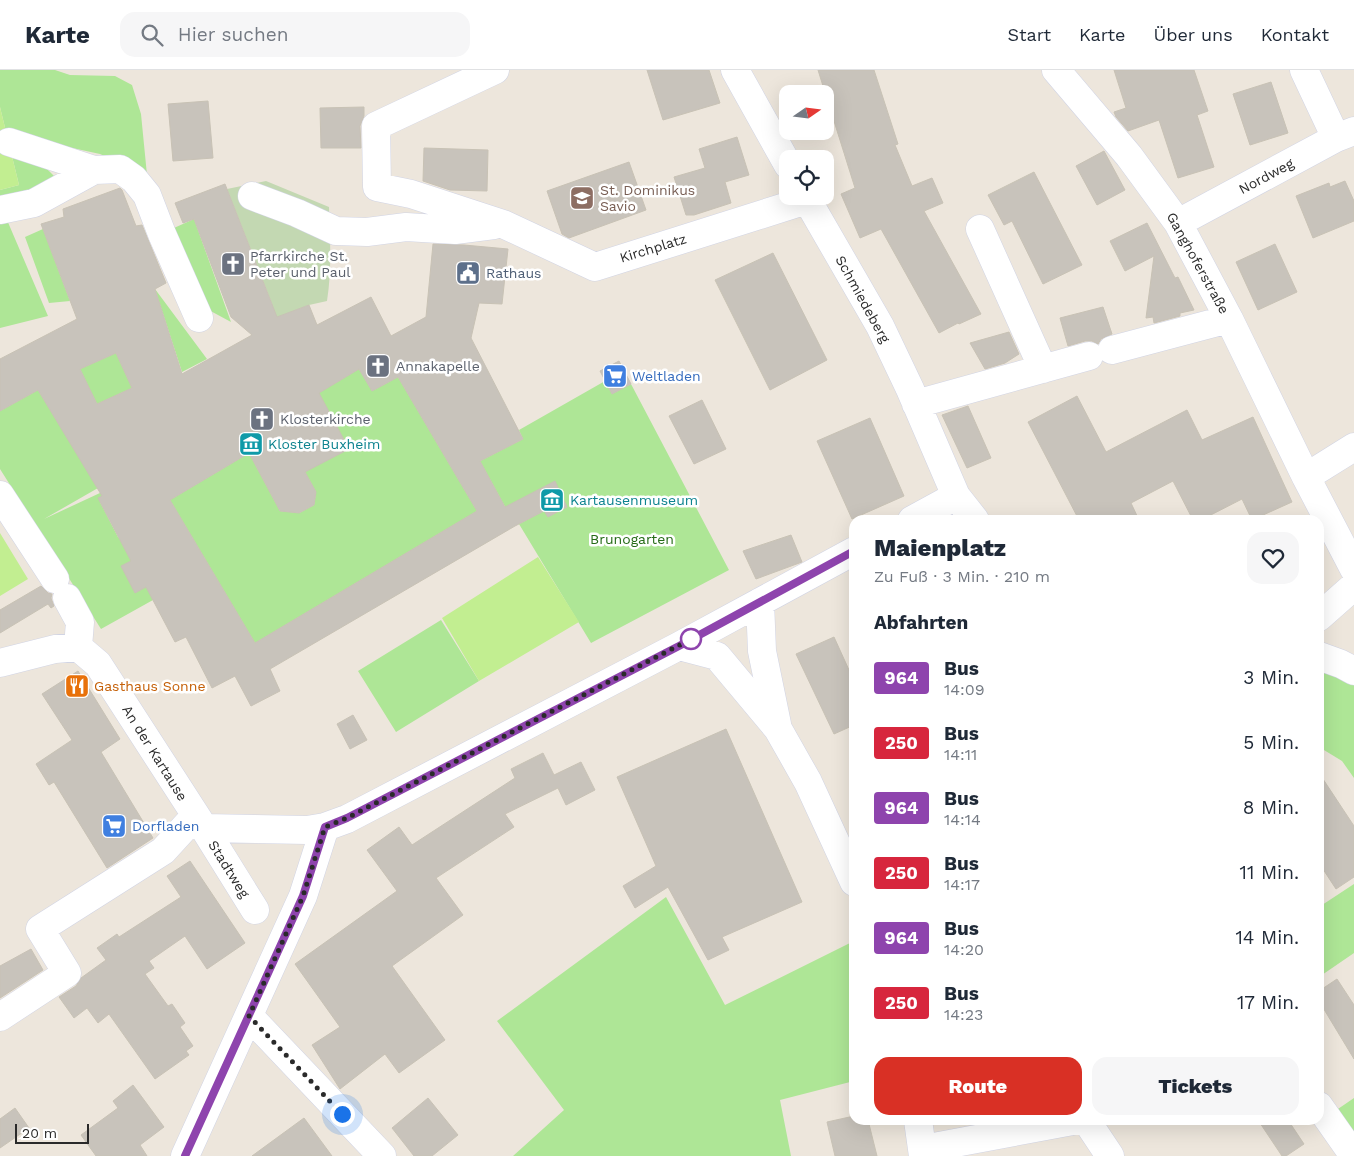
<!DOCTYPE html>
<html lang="de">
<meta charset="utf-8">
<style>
:root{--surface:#fff;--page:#f6f6f7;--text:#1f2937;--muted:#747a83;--line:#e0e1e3;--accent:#d93025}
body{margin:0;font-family:"Work Sans",sans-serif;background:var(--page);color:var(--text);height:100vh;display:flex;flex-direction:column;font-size:19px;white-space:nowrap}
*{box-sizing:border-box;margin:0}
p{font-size:16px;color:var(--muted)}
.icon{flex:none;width:28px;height:28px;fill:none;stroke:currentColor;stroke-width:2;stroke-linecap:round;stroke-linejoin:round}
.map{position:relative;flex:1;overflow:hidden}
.details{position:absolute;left:849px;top:445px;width:475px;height:610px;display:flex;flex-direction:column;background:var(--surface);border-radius:15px;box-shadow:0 5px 20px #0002}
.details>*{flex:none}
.badge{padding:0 10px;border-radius:4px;font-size:18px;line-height:32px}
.needle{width:32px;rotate:76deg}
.fabs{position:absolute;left:779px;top:15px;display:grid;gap:10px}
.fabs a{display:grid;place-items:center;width:55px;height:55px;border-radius:10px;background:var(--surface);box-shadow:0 5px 20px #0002;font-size:25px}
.scale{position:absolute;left:15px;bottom:12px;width:74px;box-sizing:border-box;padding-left:5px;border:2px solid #2a2a2a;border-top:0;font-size:14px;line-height:18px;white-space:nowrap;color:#2a2a2a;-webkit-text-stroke:4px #fff;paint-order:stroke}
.you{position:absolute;width:25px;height:25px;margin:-12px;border:4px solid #fff;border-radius:50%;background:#1a73e8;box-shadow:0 0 0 8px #1a73e833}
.map>.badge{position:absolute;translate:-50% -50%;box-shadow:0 0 0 2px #fff}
h2{padding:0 25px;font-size:19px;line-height:45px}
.round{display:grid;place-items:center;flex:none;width:52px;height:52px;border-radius:15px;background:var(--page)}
.headline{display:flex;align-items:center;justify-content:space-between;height:85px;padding:0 25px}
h1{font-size:24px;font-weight:800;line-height:38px}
.primary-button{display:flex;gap:10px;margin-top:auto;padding:10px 25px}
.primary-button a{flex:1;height:58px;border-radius:15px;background:var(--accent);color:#fff;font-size:20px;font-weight:800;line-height:58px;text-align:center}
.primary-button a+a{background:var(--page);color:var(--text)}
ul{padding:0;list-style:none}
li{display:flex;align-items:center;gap:15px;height:65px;padding:0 25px}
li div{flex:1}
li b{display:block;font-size:19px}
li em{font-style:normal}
li .badge{min-width:55px;font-weight:700;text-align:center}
header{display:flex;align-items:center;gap:30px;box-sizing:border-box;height:70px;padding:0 25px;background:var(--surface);border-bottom:1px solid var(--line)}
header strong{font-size:24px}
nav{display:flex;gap:28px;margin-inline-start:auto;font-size:18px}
.search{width:350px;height:45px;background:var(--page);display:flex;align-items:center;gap:12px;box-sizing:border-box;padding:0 18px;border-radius:15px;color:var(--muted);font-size:19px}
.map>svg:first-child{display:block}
.green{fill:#aee696}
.cemetery{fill:#c3d8b2}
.pitch{fill:#c2ee91}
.building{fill:#c8c3bb;stroke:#c8c2b5;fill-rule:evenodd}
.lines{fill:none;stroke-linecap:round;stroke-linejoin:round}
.minor-casing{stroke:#d1d4e4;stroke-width:29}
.minor{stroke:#fff;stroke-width:28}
.line-casing{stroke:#fff;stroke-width:11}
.line{stroke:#8e44ad;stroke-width:8}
.walk{stroke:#2a2a2a;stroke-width:5;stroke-dasharray:0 9}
.stop-dot{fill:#fff;stroke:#8e44ad;stroke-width:2.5}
.labels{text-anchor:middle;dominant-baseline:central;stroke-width:5;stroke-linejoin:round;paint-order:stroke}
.street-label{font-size:14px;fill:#2a2a2a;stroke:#fff}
.education-label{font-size:14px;fill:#785e54;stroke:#fff;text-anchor:start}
.worship-label{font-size:14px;fill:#5b616d;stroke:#fff;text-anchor:start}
.service-label{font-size:14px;fill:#4e5e75;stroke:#fff;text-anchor:start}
.shop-label{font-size:14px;fill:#366cbe;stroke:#fff;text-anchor:start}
.culture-label{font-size:14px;fill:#0d838f;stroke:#fff;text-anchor:start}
.park-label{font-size:14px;fill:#256b17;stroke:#fff}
.food-label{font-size:14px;fill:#c56008;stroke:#fff;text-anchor:start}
</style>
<header>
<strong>Karte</strong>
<div class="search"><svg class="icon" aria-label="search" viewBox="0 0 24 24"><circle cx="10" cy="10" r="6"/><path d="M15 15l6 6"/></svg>Hier suchen</div>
<nav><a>Start</a><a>Karte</a><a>Über uns</a><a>Kontakt</a></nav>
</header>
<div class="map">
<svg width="1354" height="1086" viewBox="0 0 1354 1086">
<rect width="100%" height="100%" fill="#ede6dc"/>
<path class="green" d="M0,0H55L70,5L115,6L132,15L141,44L147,105L100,84L40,71L42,94L63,115L7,150L48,246L0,258V120L19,115L0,37Z
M194,149L231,252L192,231L165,162Z
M43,159L70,231L49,233L25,167Z
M155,219L207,289L182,302Z
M116,283L132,318L97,334L80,299Z
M359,299L372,321L398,307L477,441L255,573L170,430L249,383L280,441L299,443L314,435L316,422L305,402L286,342Z
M605,311L612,324L631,314L729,500L591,573L519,454L544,441L548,446L567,437L555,412L536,421L539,429L509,444L480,391L523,369L519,360Z
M38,320L98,418L44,449L115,416L100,432L118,467L168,505L153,530L101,559L0,399V341Z
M441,550L479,611L396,662L358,601Z
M1319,596L1354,613V708L1342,691L1319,677Z
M1354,814V883L1319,907V837Z
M666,827L725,935L854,871V1011L780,1030L791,1086H513L564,1040L497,951Z
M1354,1028V1070L1335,1041Z"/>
<path class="cemetery" d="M266,111L329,137C330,169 332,199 327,231L309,235L268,251L272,234L227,119Z"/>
<path class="pitch" d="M0,37L19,115L0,120Z
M0,463L28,509L0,526Z
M538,487L579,552L479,611L442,548Z"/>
<path class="building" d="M647,0H709L720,33L663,50Z
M818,0H874L898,74L895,75L912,116L932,108L943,133L924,141L981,244L959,254L958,253L939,263L881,159L860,168L841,124L855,118Z
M1114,0H1194L1208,41L1197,45L1214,97L1178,108L1159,50L1128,61L1116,47L1114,42L1126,38Z
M1271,12L1288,63L1250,75L1233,24Z
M208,31L213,88L173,91L168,34Z
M364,37V46L360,56L361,78H321L320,38Z
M737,67L749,105L725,112L731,133L694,145H686L674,107L705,98L699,79Z
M424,78L488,80L487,121L450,120L423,111Z
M1104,81L1125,120L1097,135L1076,96Z
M629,92L646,140L569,168L562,164L547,121Z
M1034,102L1082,195L1043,214L1012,151L1004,155L988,125Z
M1345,111L1354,131V151L1313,168L1296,126L1329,113L1330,117Z
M225,114L277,247L309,235L317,255L371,227L391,266L426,247L433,174L464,175L508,179L502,234L479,233L471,268L523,369L480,391L505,437L555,411L567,437L548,447L544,441L515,456L270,599L280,621L251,636L235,606L212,618L186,567L175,572L146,517L135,523L121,496L131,491L98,428L102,426L38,320L0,341V289L77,249L41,154L64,147L63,139L120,118L122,120L136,156L142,155L166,213L155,219L182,304L252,265L231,247L194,149L183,153L175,133ZM116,283L132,318L97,334L80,299ZM359,299L372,321L398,307L477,441L255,573L170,430L249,383L280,441L299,443L314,435L316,422L305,402L349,379L319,323Z
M1147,153L1175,208L1178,207L1194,240L1180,243V246L1154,253L1153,247L1146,248L1154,186L1125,201L1110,171Z
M1275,174L1297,222L1258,240L1236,192Z
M773,183L827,290L770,320L715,210Z
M1103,237L1112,264L1101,269L1098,274L1092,271H1085L1068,276L1060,248Z
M1009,262L1019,284L1005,293L985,299L970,273Z
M619,291L631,314L612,324L600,301Z
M1077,326L1106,382L1187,340L1202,370L1253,347L1292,432L1252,450L1242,429L1201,450H1193L1173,411L1131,433L1139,450H1079L1028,352Z
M702,330L726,379L694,394L669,346Z
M968,336L991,388L967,398L942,345Z
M870,348L904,426L852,449L817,371Z
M791,465L802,492L756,509L743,481Z
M41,516L48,523L52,524L51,528L54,536L51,538L48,534L0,563V540Z
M834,567L854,611V655L834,664L796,584Z
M78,601L120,669L101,682L153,768L107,798L54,712L49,715L36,694L72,670L42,624Z
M353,645L367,670L350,679L337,654Z
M726,659L802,832L722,867L729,880L708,890L668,817L635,838L623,816L656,796L617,707Z
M543,683L554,705L581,692L595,720L566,735L558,718L505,744L514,757L436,808L463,845L392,896L445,970L399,1003L385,984L340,1019L312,975L340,957L295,894L397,821L367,780L399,757L412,775L515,708L511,699Z
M1319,703L1354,756V807L1336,819L1319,793Z
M190,791L245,873L207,899L185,866L149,891L154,898L145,904L168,936L172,934L185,953L180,957L193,976L186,981L189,985L155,1009L109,944L98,953L87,938L74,948L59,927L76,916L81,908L106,890L97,878L117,864L119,867L181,827L167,806Z
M31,879L43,900L0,928V896Z
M1337,909L1354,935V989L1319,931V921Z
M133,1015L164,1057L140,1075L147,1086H96L81,1065L118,1038L113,1031Z
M428,1028L458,1065L432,1086H414L392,1058Z
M15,1038L29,1058L0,1078V1049Z
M854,1046V1050H868L877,1086H835L827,1052Z
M304,1048L332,1086H252Z
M1258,1050H1288L1304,1074L1286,1086H1282Z"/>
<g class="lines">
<defs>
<path id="minor" d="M495,0L376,56L377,117L411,124L503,154L595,197L807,130
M735,0L788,95
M1056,0L1129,86L1178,153L1229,249L1306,407L1354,499
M1304,0L1336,68
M9,72L94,100
M252,126L297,143L336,161L367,162L406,157L455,160L494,155
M805,126L880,256L910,319L956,426L975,450
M0,140L34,133L94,100L120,99L134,109L147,125L162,164L199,248
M1178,153L1336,68L1354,61
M980,159L1043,299
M1112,280L1229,249
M916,334L1089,286
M1306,407L1354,377
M0,425L55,509
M912,450L956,426
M67,528L80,552L78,577
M760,532L762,581L777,654
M1319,547L1354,516
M679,576L717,586L778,659L808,712L854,812
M1319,586L1341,594L1354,601
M0,593L55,579L78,577L98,594L204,758L307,760L325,757L347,749L679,576L854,481
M204,758L255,840
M249,946L382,1086
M0,947L67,903L40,859L163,781L195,746
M1319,1036L1354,1086
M918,1050L923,1086
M1086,1050L1110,1086
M923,1079L1078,1050
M185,1086L303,826L325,757"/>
</defs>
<use href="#minor" class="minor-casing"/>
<use href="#minor" class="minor"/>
</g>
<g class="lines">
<defs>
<path id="line" d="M185,1086L303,826L325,757L347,748L679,576L854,481"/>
</defs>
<use href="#line" class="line-casing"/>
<use href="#line" class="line"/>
<path class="walk" d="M342,1044L249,946L303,826L325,757L347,748L695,567L691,569"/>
</g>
<defs>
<symbol id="school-square" viewBox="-11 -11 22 22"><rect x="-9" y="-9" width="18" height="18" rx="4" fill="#8d6e63" stroke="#fff"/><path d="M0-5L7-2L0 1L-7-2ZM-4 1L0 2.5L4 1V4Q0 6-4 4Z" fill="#fff"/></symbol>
<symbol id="church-square" viewBox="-11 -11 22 22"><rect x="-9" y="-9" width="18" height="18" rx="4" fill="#6b7280" stroke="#fff"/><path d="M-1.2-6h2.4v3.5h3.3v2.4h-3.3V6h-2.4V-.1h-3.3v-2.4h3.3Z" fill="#fff"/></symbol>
<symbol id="civic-square" viewBox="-11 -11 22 22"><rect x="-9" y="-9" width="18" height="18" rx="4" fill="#5c6f8a" stroke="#fff"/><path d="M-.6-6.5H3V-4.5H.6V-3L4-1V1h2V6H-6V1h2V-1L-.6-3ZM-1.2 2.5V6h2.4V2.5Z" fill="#fff"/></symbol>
<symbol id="supermarket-square" viewBox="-11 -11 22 22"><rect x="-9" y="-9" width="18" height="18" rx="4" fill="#3f7fe0" stroke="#fff"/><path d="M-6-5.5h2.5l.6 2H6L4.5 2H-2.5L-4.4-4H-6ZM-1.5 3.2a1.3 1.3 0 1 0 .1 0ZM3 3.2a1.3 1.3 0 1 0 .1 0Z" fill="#fff"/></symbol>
<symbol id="museum-square" viewBox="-11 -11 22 22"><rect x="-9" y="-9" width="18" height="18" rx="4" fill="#0f9aa8" stroke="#fff"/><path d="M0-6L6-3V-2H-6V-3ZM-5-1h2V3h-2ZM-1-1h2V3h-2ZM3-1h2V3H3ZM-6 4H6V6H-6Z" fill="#fff"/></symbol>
<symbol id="restaurant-square" viewBox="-11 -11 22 22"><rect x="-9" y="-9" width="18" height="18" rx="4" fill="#e8710a" stroke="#fff"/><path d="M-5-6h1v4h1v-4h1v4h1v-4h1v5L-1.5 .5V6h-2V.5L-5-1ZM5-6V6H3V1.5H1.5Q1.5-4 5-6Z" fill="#fff"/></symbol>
</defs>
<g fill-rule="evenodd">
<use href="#school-square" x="568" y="114" width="28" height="28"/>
<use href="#church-square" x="219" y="180" width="28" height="28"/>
<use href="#civic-square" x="454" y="189" width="28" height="28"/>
<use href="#church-square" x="364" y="282" width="28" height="28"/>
<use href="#supermarket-square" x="601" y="292" width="28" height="28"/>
<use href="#church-square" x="248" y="335" width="28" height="28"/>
<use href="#museum-square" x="237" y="360" width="28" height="28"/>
<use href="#museum-square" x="538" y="416" width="28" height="28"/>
<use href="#restaurant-square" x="63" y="602" width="28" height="28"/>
<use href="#supermarket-square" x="100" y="742" width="28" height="28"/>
</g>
<circle class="stop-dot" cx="691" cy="569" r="10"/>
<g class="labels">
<g class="street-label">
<text transform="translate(1266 106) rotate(-28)">Nordweg</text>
<text transform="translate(653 178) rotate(-17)">Kirchplatz</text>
<text transform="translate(1198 193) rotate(61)">Ganghoferstraße</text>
<text transform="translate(863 229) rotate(61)">Schmiedeberg</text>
<text transform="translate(155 683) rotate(58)">An der Kartause</text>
<text transform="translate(229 799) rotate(58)">Stadtweg</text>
</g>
<g class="education-label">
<text x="600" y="120">St. Dominikus<tspan x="600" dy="16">Savio</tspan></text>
</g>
<g class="worship-label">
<text x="250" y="186">Pfarrkirche St.<tspan x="250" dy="16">Peter und Paul</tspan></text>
<text x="396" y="296">Annakapelle</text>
<text x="280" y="349">Klosterkirche</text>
</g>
<g class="service-label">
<text x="486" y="203">Rathaus</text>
</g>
<g class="shop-label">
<text x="632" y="306">Weltladen</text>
<text x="132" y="756">Dorfladen</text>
</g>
<g class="culture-label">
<text x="268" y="374">Kloster Buxheim</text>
<text x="570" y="430">Kartausenmuseum</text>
</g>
<g class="park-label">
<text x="632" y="469">Brunogarten</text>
</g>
<g class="food-label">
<text x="94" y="616">Gasthaus Sonne</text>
</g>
</g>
</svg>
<div class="fabs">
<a><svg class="needle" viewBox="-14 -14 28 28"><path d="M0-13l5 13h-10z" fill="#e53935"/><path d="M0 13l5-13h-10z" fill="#747a83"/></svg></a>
<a><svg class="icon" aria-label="locate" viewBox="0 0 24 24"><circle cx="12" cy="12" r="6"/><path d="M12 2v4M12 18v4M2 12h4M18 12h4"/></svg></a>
</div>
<div class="scale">20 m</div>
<div class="you" style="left:342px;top:1044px"></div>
<section class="details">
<div class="headline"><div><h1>Maienplatz</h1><p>Zu Fuß · 3 Min. · 210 m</p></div><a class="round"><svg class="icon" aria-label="heart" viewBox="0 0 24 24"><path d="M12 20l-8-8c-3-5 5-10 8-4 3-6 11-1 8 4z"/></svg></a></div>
<h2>Abfahrten</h2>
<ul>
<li><span class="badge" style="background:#8e44ad;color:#fff">964</span><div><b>Bus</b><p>14:09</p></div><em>3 Min.</em></li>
<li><span class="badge" style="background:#d7263d;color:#fff">250</span><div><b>Bus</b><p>14:11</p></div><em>5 Min.</em></li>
<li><span class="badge" style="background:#8e44ad;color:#fff">964</span><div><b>Bus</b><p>14:14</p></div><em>8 Min.</em></li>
<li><span class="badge" style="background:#d7263d;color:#fff">250</span><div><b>Bus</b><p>14:17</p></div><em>11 Min.</em></li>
<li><span class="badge" style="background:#8e44ad;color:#fff">964</span><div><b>Bus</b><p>14:20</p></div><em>14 Min.</em></li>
<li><span class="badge" style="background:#d7263d;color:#fff">250</span><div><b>Bus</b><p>14:23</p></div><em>17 Min.</em></li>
</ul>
<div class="primary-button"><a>Route</a><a>Tickets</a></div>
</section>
</div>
